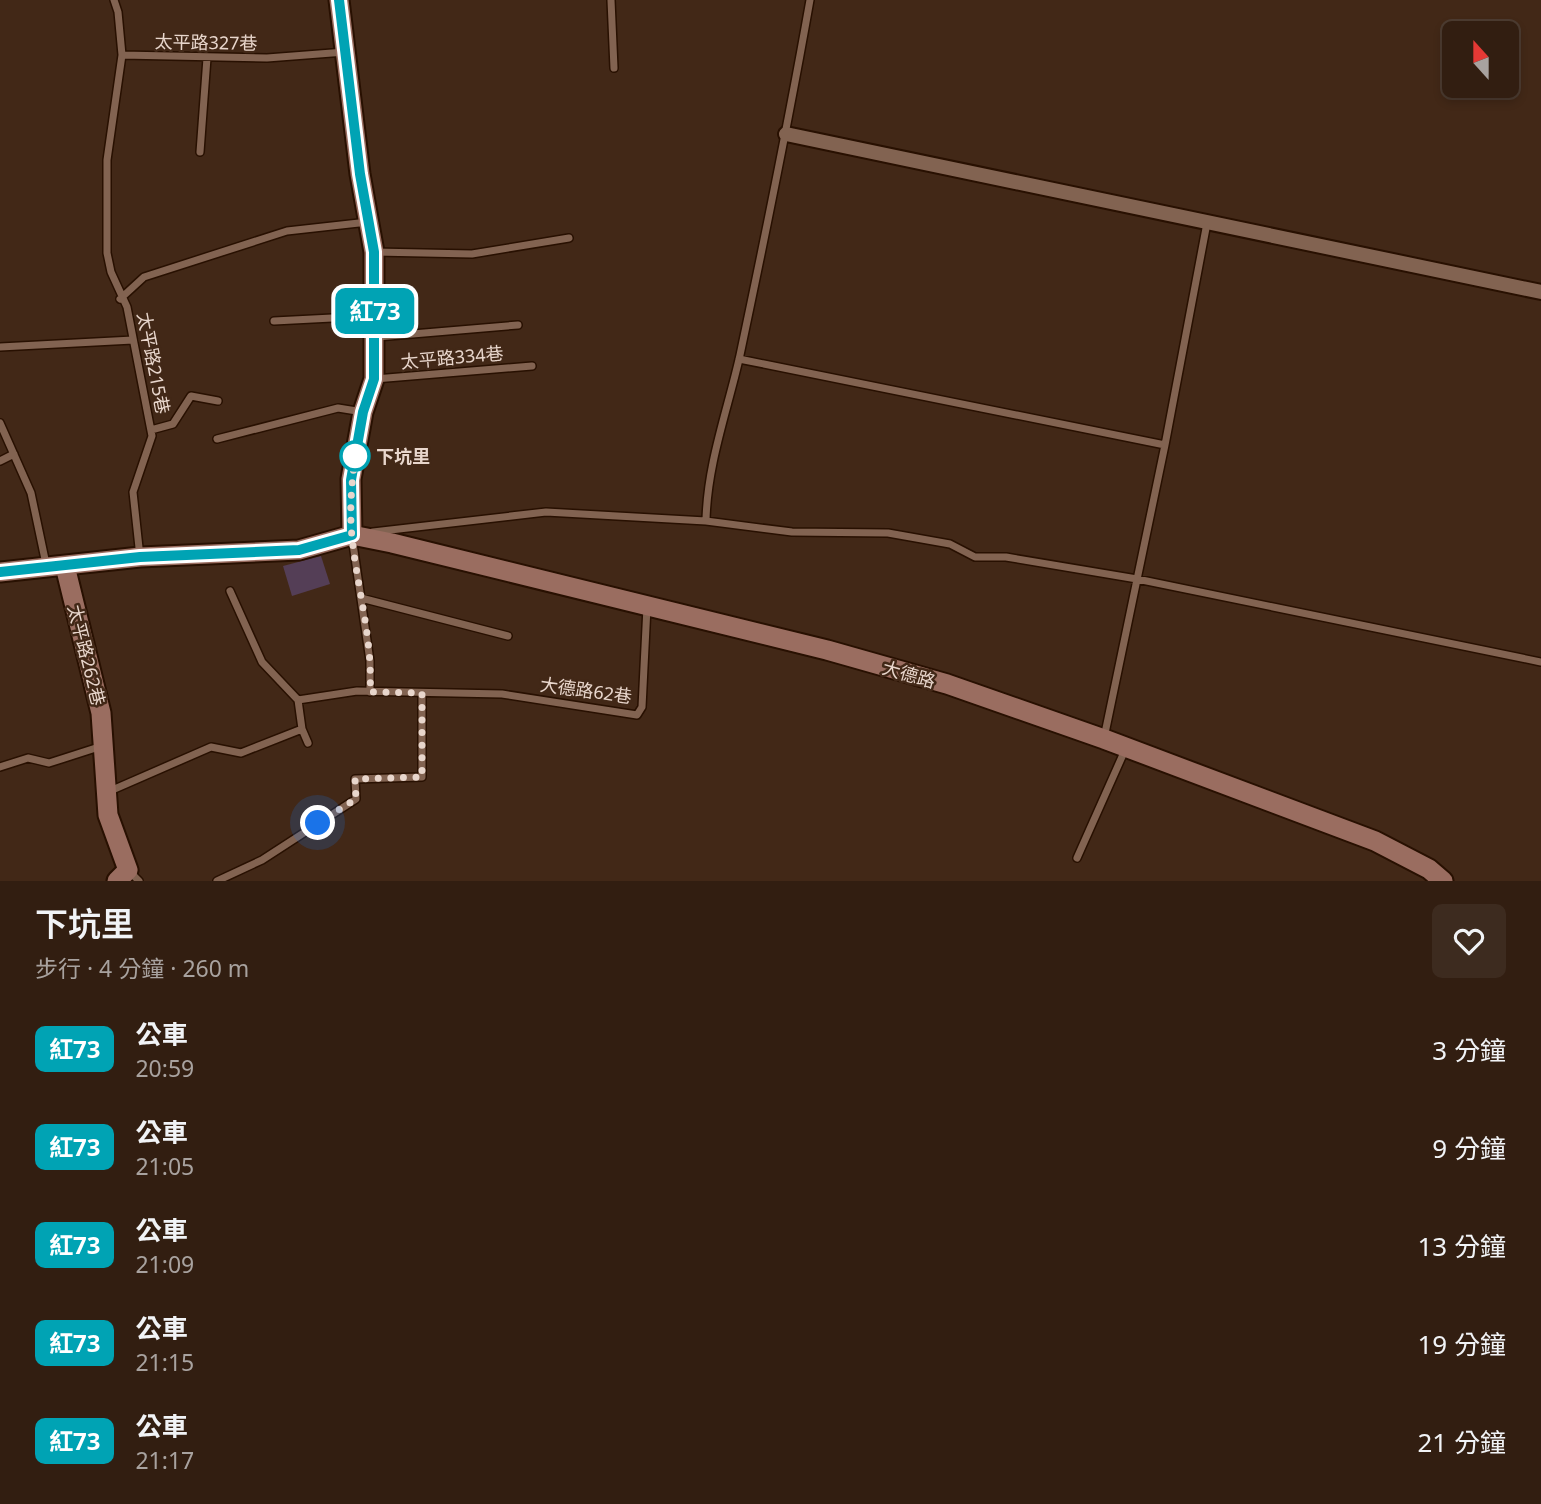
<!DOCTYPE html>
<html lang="zh-TW">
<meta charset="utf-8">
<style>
:root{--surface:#321e11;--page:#3d2b1f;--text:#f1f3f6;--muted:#a8a29f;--line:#4d3c31}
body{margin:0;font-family:"Noto Sans","Noto Sans TC",sans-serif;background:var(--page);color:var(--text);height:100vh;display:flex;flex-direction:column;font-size:26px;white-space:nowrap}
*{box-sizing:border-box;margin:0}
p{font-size:23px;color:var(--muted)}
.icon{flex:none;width:38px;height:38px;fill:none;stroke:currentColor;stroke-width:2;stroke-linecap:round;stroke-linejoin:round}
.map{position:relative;height:881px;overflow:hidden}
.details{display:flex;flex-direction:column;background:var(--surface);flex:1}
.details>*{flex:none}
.badge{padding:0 14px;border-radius:10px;font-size:24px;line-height:46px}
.needle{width:46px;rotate:339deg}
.tools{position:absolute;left:1442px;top:21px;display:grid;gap:14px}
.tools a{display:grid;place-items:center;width:77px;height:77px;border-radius:10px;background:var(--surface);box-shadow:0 4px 10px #0003,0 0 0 2px var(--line);font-size:35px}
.you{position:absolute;width:35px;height:35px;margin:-18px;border:5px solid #fff;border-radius:50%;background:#1a73e8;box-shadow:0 0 0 10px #1a73e833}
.map>.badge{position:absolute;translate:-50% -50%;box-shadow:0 0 0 4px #fff}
.round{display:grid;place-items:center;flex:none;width:74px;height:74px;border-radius:10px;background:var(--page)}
.summary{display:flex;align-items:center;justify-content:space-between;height:119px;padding:0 35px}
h1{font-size:33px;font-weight:600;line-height:52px}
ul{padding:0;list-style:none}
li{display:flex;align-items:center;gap:21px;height:98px;padding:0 35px}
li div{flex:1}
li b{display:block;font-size:26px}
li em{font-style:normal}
li .badge{min-width:77px;font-weight:700;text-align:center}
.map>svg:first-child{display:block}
.building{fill:#543e56}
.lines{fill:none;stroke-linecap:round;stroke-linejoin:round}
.lane-casing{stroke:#281001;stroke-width:10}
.street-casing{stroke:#281001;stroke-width:18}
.secondary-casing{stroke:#281001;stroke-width:23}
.lane{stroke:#826351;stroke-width:7}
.street{stroke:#826351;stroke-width:14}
.secondary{stroke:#9a6d60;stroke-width:19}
.line-casing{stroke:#fff;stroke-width:16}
.line{stroke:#00a3b4;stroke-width:10}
.walk{stroke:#e8d6cc;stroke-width:7;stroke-dasharray:0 12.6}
.stop-dot{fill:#fff;stroke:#00a3b4;stroke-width:3.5}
.labels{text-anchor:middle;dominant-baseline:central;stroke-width:5;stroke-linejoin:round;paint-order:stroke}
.street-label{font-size:18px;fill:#e8d6cc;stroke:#422817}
.stop-label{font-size:18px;font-weight:bold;fill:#e8d6cc;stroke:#422817;text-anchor:start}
</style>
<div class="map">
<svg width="1541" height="881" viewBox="0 0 1541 881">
<rect width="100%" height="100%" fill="#422817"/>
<path class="building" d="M321,556L330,584L292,596L283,566Z"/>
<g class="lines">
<defs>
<path id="lane" d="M114,0L118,12L122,55L107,160V253L111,272L127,307L152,436L133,492L140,557
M611,0L614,68
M122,55L267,58L345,52
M200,152L207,58
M375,252L472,254L569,238
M120,299L144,277L287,231L368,222
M274,321L371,316
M377,337L518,325
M0,347L133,340
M739,359L1165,445
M375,379L532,366
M0,423L31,493L46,564
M151,430L173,424L191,396L218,401
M217,439L338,408L363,412
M0,461L14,454
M706,521C707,464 728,409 740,355C765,237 789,119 810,0
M373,532L546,512L706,521L792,532L888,533L950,544L975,557H1006L1137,579L1541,662
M352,537L370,661V692
M230,591L262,662L298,700L302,729L308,743
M361,598L508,636
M298,700L357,691L502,694L637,715L642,707L647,607
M1104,738L1165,445L1207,223
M0,767L28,758L49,763L102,746
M110,791L211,747L241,753L302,729
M1077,858L1125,750
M129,871L139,881
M217,881L262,860L356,799L355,779L422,777V693"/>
<path id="street" d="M786,134L1541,292"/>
<path id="secondary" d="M339,0L360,174L374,252V379L363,412L351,479L352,535
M65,566L101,713L108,815L128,870L117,881
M0,572L140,557L299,550L352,535L392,543L827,650L947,684L1104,739L1375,841L1429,869L1443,881"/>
</defs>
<use href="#lane" class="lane-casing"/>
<use href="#street" class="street-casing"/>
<use href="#secondary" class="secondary-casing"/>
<use href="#lane" class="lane"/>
<use href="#street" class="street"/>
<use href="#secondary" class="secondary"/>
</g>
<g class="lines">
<defs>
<path id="line" d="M0,572L140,557L299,550L352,535L351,480L363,412L374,379V252L360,174L339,0"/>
</defs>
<use href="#line" class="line-casing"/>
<use href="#line" class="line"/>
<path class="walk" d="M318,823L356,799L355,779L422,777V693L370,692C373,639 357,588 352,537C349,509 352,483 355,456"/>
</g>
<circle class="stop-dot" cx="355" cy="456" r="14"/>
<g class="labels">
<g class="street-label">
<text transform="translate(206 42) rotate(1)">太平路327巷</text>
<text transform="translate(452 357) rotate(-5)">太平路334巷</text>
<text transform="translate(154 363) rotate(79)">太平路215巷</text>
<text transform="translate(87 655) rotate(76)">太平路262巷</text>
<text transform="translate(909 674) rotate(16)">大德路</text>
<text transform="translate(586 690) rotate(8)">大德路62巷</text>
</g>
<g class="stop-label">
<text x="376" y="456">下坑里</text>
</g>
</g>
</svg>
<div class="tools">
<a><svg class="needle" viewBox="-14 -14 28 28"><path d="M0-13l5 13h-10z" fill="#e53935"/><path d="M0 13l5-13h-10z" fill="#a8a29f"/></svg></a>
</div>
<div class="you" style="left:318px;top:823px"></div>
<b class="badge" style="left:375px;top:311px;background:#00a3b4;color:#fff">紅73</b>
</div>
<section class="details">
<div class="summary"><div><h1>下坑里</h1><p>步行 · 4 分鐘 · 260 m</p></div><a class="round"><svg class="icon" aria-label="heart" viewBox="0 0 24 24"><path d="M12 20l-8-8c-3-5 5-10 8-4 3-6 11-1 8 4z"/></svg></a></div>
<ul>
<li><span class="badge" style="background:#00a3b4;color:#fff">紅73</span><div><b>公車</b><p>20:59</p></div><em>3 分鐘</em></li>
<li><span class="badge" style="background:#00a3b4;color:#fff">紅73</span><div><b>公車</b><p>21:05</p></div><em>9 分鐘</em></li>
<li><span class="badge" style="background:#00a3b4;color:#fff">紅73</span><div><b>公車</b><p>21:09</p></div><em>13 分鐘</em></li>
<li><span class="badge" style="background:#00a3b4;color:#fff">紅73</span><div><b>公車</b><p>21:15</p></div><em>19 分鐘</em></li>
<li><span class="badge" style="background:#00a3b4;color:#fff">紅73</span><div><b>公車</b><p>21:17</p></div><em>21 分鐘</em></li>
</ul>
</section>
